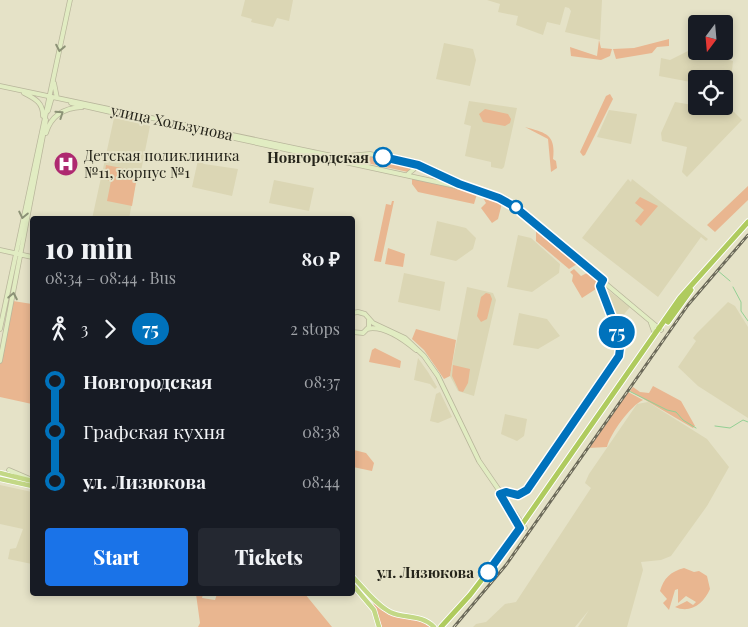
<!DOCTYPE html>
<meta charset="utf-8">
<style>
:root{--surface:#171b24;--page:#242831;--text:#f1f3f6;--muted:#9ea1a6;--accent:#1a73e8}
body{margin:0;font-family:"Playfair Display",serif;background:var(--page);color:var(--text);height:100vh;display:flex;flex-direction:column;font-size:19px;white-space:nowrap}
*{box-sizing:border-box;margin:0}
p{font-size:16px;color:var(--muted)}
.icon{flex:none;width:28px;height:28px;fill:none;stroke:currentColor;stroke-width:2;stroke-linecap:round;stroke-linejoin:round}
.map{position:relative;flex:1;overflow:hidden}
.drawer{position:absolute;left:30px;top:216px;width:325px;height:380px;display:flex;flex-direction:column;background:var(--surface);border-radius:5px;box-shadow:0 2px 8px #0003}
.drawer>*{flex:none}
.badge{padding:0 10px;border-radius:16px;font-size:18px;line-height:32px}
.needle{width:32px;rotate:196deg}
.controls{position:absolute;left:688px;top:15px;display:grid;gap:10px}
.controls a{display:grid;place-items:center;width:45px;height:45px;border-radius:5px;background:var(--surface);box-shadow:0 2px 8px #0003;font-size:25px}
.map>.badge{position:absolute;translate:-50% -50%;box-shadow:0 0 0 2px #fff}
.legs{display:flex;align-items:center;gap:8px;height:55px;padding:0 15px;font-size:16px}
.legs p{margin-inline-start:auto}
.headline{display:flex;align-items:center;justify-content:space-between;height:85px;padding:0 15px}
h1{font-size:28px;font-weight:800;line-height:38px}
.action{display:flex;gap:10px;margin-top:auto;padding:10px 15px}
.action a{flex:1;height:58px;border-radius:5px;background:var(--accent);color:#fff;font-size:20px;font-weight:800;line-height:58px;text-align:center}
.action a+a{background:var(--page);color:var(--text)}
ul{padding:0 15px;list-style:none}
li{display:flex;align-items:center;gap:18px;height:50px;font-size:19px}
li i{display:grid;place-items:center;width:8px;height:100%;margin:0 6px;background:currentColor}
li i::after{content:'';width:12px;height:12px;margin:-6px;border:4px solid;border-radius:50%;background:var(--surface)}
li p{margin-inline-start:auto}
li:first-child i{background:linear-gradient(#0000 50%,currentColor 0)}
li:last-child i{background:linear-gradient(currentColor 50%,#0000 0)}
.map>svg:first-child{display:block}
.built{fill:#dbd6b4}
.green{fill:#e9b690}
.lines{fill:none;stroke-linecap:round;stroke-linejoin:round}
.stream{stroke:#93d094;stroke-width:1}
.secondary-casing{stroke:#b9b69c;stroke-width:5.5}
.primary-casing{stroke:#fff;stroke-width:6}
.trunk-casing{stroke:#fff;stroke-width:7}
.secondary{stroke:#e1ecc2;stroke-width:4}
.primary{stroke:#c3d886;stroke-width:4.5}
.trunk{stroke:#afcb5e;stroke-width:5}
.rail-casing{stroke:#6c6a5a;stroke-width:3}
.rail{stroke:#e5e2c7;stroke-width:1;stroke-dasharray:4;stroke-linecap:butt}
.oneway{stroke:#8c9276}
.line-1-casing{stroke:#fff;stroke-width:11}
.line-1{stroke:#0072bc;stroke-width:8}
.stop-1-dot{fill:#fff;stroke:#0072bc;stroke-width:2.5}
.labels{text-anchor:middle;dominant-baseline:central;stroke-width:4;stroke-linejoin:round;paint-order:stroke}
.street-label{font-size:15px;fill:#25241a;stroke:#e5e2c7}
.poi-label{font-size:15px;fill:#25241a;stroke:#e5e2c7;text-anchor:start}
.stop-label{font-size:15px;font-weight:bold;fill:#25241a;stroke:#e5e2c7;text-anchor:end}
</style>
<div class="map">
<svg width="748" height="627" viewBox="0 0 748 627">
<rect width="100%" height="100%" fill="#e5e2c7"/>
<path class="built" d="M245,0H293L289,21L277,18L273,27L251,22L252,19L241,16Z
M487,0H602L600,40L565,32L571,11L569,8L565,7L560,25L547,22L543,35L516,25L518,16L498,12L500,4Z
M444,43L473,49L476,60L470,86L436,79Z
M688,51L733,61L730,90L724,89V79H696V83L659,76L661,58L670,60Z
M469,101L517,108L504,167L502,169L491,167V162L465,156L471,126L464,124Z
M675,102L734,112L742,120L687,177L682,172L687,147L662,141L661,133Z
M609,110L637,114L631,144L597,137Z
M114,118L150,126L141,171L138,170L129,219H92Z
M198,160L204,164L238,169L232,196L192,187Z
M628,179L631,182L632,179L708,239L706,241L701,237L658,297L582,238Z
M274,180L314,188L309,211L269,203Z
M437,221L466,228L476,238L473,249L456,261L430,255Z
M518,235L531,238L560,264L559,273L532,292L507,287Z
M404,273L445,282L440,311L398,302Z
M467,287L493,293L496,300L474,396L458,391L450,376Z
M605,288L630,307L616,324L605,294Z
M728,302L735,306L748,327V418L698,386L678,367L696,341L693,338L697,333Z
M519,313L547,319L560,336L538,349L513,345Z
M418,358L428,372L437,387L435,389L430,384L414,380Z
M440,392L452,417L438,423L430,421L436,394Z
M648,402L707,439L729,467L707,506L671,556L661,560L641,562L643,570L627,627H578L589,610L575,627H473L476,624L486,622L505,604L516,602L591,488L585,483L589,474L637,404Z
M505,414L527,419L524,436L517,441L501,434Z
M0,485L32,492V564L8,559L10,549L16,548L23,529L0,524Z"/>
<path class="green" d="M669,39V46L657,47L652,53L616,59L613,49L634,48Z
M599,40L601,48L612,49L610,56L601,60L571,56L570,47L597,56Z
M610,94L613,99L585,155L583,156L580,152L606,96Z
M485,109L508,114L511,119L510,123L505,126L483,122L479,114Z
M525,127C546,133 556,134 553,159L556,161L557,168L551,172L548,139Z
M368,156L409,165L412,169L408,172L367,163L364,160Z
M106,165L138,171L132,206L107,201L111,181L104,179Z
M412,178L477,194L474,204L418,192L412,184Z
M748,186V200L715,232L707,225Z
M482,196L502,203L498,219L492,223L481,208L486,203Z
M640,197L658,206L641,226L635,221L644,210L635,203Z
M392,201H394L381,262L374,261L386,204L391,205Z
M536,231L577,264L569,269L536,241Z
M388,248L405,254L403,267L385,264Z
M574,269L581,276L587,273L595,279L599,287L582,298L572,281L573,275L570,272Z
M486,293L490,294L492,299L487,319L481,322L477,316L481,297Z
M13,301L32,304V404L0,397V364Z
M416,329L456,340L450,376L444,379L424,350L412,339Z
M375,348L401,361L400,368L369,362L372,350Z
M453,365L470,369L468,383L463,392L459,391L452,376Z
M653,386L681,401L695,426L693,428L630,391L633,387L640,392L649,393Z
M628,392L643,400C631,405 610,434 607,447L588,448Z
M354,450L366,453L374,463L372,471L353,467Z
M684,568L694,572L699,571L707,576L710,589C704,603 691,614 675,607L687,601L693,605L696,602L686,596L678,603V589L675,590L669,610L663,603L667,599L660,591C664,578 670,572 684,568Z
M196,594H203L202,598L215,600L217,594H305L332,627H198L200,623Z
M372,600L390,614L423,622L430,627H382Z"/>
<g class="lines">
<path class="stream" d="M717,270L730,281
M733,287L741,302V311L748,321
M629,391L667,410L676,412L683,420L696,428
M715,426L730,428L743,420L748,422"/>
<defs>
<path id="secondary" d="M54,83L57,98
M0,86L337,157L370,154L410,163L508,202L661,330
M24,93C36,99 43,103 43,116
M71,103L128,116
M48,111L52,97
M174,125L460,187
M46,133C51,115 64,108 82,107
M408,174L414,169L410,163
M0,250L32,257
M352,313L358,312L365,314L373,323L405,338L424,356L438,376L479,461L525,528
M651,323L655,334
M0,329L70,0
M367,329C384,325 404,340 416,350
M352,332L363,333L369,327V320
M0,361L46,120
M9,470L30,479"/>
<path id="primary" d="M0,473L32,481
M0,479L32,486
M352,576C364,588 375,604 390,612C404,619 422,614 434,627
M352,584L374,610L379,627"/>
<path id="trunk" d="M668,322L691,290
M441,627L470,595L500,556L680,298L748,222"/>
</defs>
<use href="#secondary" class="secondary-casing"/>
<use href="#primary" class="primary-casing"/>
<use href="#trunk" class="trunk-casing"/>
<use href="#secondary" class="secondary"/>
<use href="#primary" class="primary"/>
<use href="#trunk" class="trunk"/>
<defs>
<path id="rail" d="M454,627L506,565L688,305L748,235"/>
</defs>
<use href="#rail" class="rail-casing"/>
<use href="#rail" class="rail"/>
</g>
<defs><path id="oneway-chevron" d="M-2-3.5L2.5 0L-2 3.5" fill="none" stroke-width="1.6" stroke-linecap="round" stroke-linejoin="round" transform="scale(1.25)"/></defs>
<g class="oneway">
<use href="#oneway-chevron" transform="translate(60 48) rotate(101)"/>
<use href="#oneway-chevron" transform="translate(60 114) rotate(-35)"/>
<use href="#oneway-chevron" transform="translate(23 215) rotate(102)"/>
<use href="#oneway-chevron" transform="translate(13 296) rotate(-79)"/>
</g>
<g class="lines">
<defs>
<path id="line-1" d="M383,157L418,165L459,184L499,198L515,207L603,280L600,286L621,341L619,356L527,490L518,495L506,492L500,494L520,528L488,572"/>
</defs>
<use href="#line-1" class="line-1-casing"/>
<use href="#line-1" class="line-1"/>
</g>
<defs>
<symbol id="hospital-disc" viewBox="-11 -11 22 22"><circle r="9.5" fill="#ae2970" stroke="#e5e2c7"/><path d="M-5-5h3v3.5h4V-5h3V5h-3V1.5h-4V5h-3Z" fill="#fff"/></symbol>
</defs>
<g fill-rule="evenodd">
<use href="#hospital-disc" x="52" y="150" width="28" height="28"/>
</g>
<g class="stop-1-dot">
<circle cx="383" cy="157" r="9"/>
<circle cx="516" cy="207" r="6"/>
<circle cx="488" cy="572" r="9"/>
</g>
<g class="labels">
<g class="street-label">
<text transform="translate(172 122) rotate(12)">улица Хользунова</text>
</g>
<g class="poi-label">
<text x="84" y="155">Детская поликлиника<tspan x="84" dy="17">№11, корпус №1</tspan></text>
</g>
<g class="stop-label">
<text x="369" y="157">Новгородская</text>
<text x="474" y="572">ул. Лизюкова</text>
</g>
</g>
</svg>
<div class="controls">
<a><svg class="needle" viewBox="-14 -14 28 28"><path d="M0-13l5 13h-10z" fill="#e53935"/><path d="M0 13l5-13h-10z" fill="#9ea1a6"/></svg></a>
<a><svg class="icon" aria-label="locate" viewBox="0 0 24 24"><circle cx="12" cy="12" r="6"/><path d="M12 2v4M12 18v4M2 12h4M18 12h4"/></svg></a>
</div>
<b class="badge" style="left:617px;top:332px;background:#0072bc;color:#fff">75</b>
<section class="drawer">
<div class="headline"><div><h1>10 min</h1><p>08:34 – 08:44 · Bus</p></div><b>80 ₽</b></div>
<div class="legs"><svg class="icon" aria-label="walk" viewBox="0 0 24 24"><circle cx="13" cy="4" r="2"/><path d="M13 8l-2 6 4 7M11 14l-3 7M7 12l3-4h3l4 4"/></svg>3<svg class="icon" aria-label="forward" viewBox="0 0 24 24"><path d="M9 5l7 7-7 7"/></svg><b class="badge" style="background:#0072bc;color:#fff">75</b><p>2 stops</p></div>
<ul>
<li><i style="color:#0072bc"></i><b>Новгородская</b><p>08:37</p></li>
<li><i style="color:#0072bc"></i><span>Графская кухня</span><p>08:38</p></li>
<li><i style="color:#0072bc"></i><b>ул. Лизюкова</b><p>08:44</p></li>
</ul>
<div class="action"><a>Start</a><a>Tickets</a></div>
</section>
</div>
